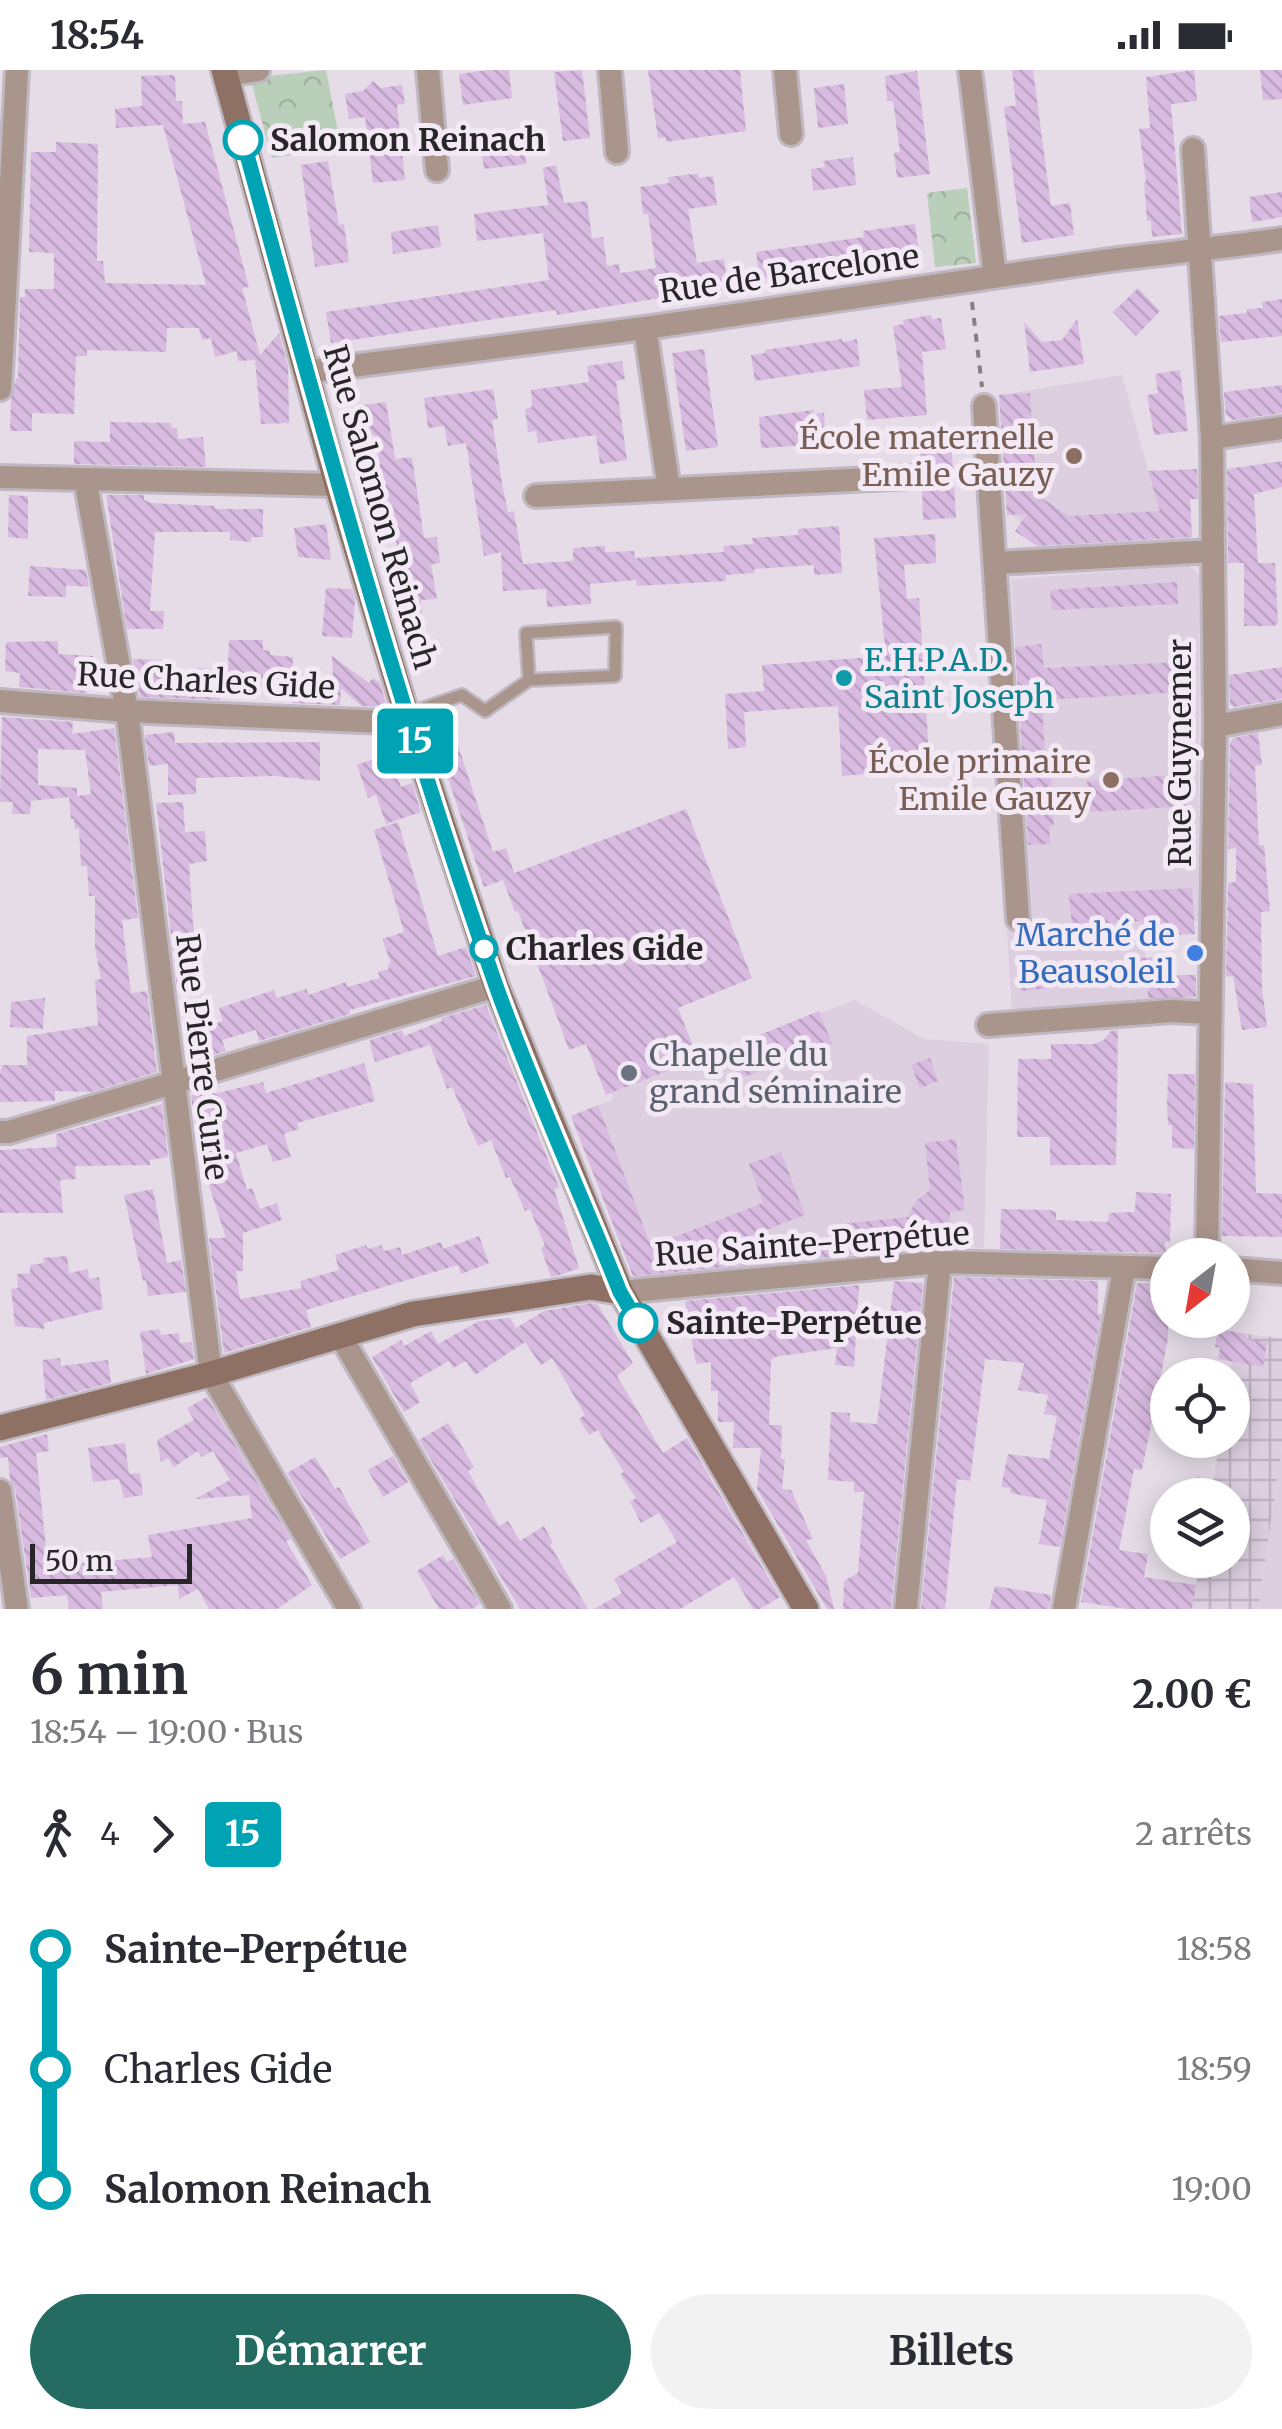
<!DOCTYPE html>
<html lang="fr">
<meta charset="utf-8">
<style>
:root{--surface:#fff;--page:#f2f2f3;--text:#2b2b33;--muted:#7c7c81;--accent:#246c62}
body{margin:0;font-family:Merriweather,serif;background:var(--page);color:var(--text);height:100vh;display:flex;flex-direction:column;font-size:38px;white-space:nowrap}
*{box-sizing:border-box;margin:0}
p{font-size:32px;color:var(--muted)}
.icon{flex:none;width:55px;height:55px;fill:none;stroke:currentColor;stroke-width:2;stroke-linecap:round;stroke-linejoin:round}
.map{position:relative;height:1539px;overflow:hidden}
.drawer{display:flex;flex-direction:column;background:var(--surface);flex:1}
.drawer>*{flex:none}
.badge{padding:0 20px;border-radius:8px;font-size:35px;line-height:65px}
.needle{width:65px;rotate:211deg}
.controls{position:absolute;left:1150px;top:1168px;display:grid;gap:20px}
.controls a{display:grid;place-items:center;width:100px;height:100px;border-radius:50%;background:var(--surface);box-shadow:0 5px 25px #0003;font-size:50px}
.scale{position:absolute;left:30px;bottom:25px;width:162px;box-sizing:border-box;padding-left:10px;border:5px solid #29262a;border-top:0;font-size:28px;line-height:35px;white-space:nowrap;color:#29262a;-webkit-text-stroke:8px #f2e9f4;paint-order:stroke}
.map>.badge{position:absolute;translate:-50% -50%;box-shadow:0 0 0 5px #fff}
.legs{display:flex;align-items:center;gap:15px;height:110px;padding:0 30px;font-size:32px}
.legs p{margin-inline-start:auto}
.summary{display:flex;align-items:center;justify-content:space-between;height:170px;padding:0 30px}
h1{font-size:55px;font-weight:700;line-height:75px}
.cta{display:flex;gap:20px;margin-top:auto;padding:20px 30px}
.cta a{flex:1;height:115px;border-radius:60px;background:var(--accent);color:#fff;font-size:40px;font-weight:700;line-height:115px;text-align:center}
.cta a+a{background:var(--page);color:var(--text)}
ul{padding:0 30px;list-style:none}
li{display:flex;align-items:center;gap:35px;height:120px;font-size:38px}
li i{display:grid;place-items:center;width:15px;height:100%;margin:0 12px;background:currentColor}
li i::after{content:'';width:25px;height:25px;margin:-12px;border:8px solid;border-radius:50%;background:var(--surface)}
li p{margin-inline-start:auto}
li:first-child i{background:linear-gradient(#0000 50%,currentColor 0)}
li:last-child i{background:linear-gradient(currentColor 50%,#0000 0)}
.status{display:flex;justify-content:space-between;align-items:center;height:70px;padding:0 50px;background:var(--surface);direction:ltr}
.status svg{height:28px;fill:currentColor}
.map>svg:first-child{display:block}
.industrial{fill:url(#industrial-grid)}
.built{fill:#ddcfe0}
.forest{fill:url(#forest-crowns)}
.building{fill:url(#building-back-hatch);fill-rule:evenodd}
.lines{fill:none;stroke-linecap:round;stroke-linejoin:round}
.lane-casing{stroke:#bfb8c1;stroke-width:16}
.street-casing{stroke:#bfb8c1;stroke-width:28}
.secondary-casing{stroke:#bfb8c1;stroke-width:30}
.path{stroke:#847e85;stroke-width:4;stroke-dasharray:8 8;stroke-linecap:butt}
.lane{stroke:#aa958c;stroke-width:11}
.street{stroke:#aa958c;stroke-width:22}
.secondary{stroke:#8e7164;stroke-width:25}
.line-1-casing{stroke:#fff;stroke-width:22}
.line-1{stroke:#00a3b4;stroke-width:15}
.stop-1-dot{fill:#fff;stroke:#00a3b4;stroke-width:5}
.education-dot{fill:#8d6e63;stroke:#f2e9f4;stroke-width:4}
.culture-dot{fill:#0f9aa8;stroke:#f2e9f4;stroke-width:4}
.shop-dot{fill:#3f7fe0;stroke:#f2e9f4;stroke-width:4}
.worship-dot{fill:#6b7280;stroke:#f2e9f4;stroke-width:4}
.labels{text-anchor:middle;dominant-baseline:central;stroke-width:10;stroke-linejoin:round;paint-order:stroke}
.stop-label{font-size:32px;font-weight:bold;fill:#29262a;stroke:#f2e9f4;text-anchor:start}
.street-label{font-size:32px;fill:#29262a;stroke:#f2e9f4}
.education-label{font-size:32px;fill:#785e54;stroke:#f2e9f4;text-anchor:end}
.culture-label{font-size:32px;fill:#0d838f;stroke:#f2e9f4;text-anchor:start}
.shop-label{font-size:32px;fill:#366cbe;stroke:#f2e9f4;text-anchor:end}
.worship-label{font-size:32px;fill:#5b616d;stroke:#f2e9f4;text-anchor:start}
</style>
<div class="status"><b>18:54</b><svg viewBox="0 0 49 12"><path d="M0 12V9h3v3zM5 12V6h3v6zM10 12V3h3v9zM15 12V0h3v12zM26 1h20v11H26zM47 4h2v5h-2z"/></svg></div>
<div class="map">
<svg width="1282" height="1539" viewBox="0 0 1282 1539">
<defs>
<pattern id="industrial-grid" width="8" height="8" patternUnits="userSpaceOnUse" patternTransform="scale(2.5)"><rect width="8" height="8" fill="#ddcfe0"/><path d="M0 4h8M4 0v8" fill="none" stroke="#beb2c0"/></pattern>
<pattern id="forest-crowns" width="20" height="18" patternUnits="userSpaceOnUse" patternTransform="scale(2.5)"><rect width="20" height="18" fill="#bacfb9"/><path d="M2 6a3 3 0 1 1 6 0M12 15a3 3 0 1 1 6 0" fill="none" stroke="#a0b29f"/></pattern>
<pattern id="building-back-hatch" width="6" height="6" patternUnits="userSpaceOnUse" patternTransform="scale(2.5)"><rect width="6" height="6" fill="#d9bbe1"/><path d="M-1 5l2 2M0 0l6 6M5-1l2 2" fill="none" stroke="#baa1c1"/></pattern>
</defs>
<rect width="100%" height="100%" fill="#e5dce7"/>
<path class="industrial" d="M1237,1263L1282,1268V1377L1258,1539H1192L1200,1490H1232V1425H1211L1220,1370H1232L1230,1305Z"/>
<path class="built" d="M1122,305L1156,429H1190L1192,469L1059,477L1050,472L1044,480L1015,461L1021,452L1007,442L999,325Z
M1189,496L1200,505L1198,851L1143,855L1149,934L1012,946L1007,858L1033,857L1011,509Z
M855,930L924,969L989,974L984,1178L943,1176L634,1209L571,1046L612,1030V1023L655,1005Z
M1282,1377V1539H1258Z"/>
<path class="forest" d="M326,0L341,78L272,88L250,8Z
M967,118L976,193L935,197L927,123Z"/>
<path class="building" d="M488,0H509L512,28L463,35L459,4Z
M582,0L590,68L563,71L554,2Z
M648,0H740L746,61L666,72L665,67L658,68Z
M1012,0H1033L1051,136L1070,133L1074,165L1022,173L1004,37L1016,35Z
M1194,0L1197,31L1171,34L1182,164L1152,167L1151,151H1147L1144,112H1146L1139,59L1150,58L1146,7Z
M1260,0H1282V29L1263,30Z
M917,1L930,104L897,108L894,83L900,82L893,31H887L885,6Z
M175,5L176,31H182L183,54L205,52L249,217L242,218L260,285L279,263L288,296L289,353L261,354L255,290L238,291L237,281L215,287L211,268L202,270L199,258H167L166,282L87,280V286H76L74,344L32,343V361H10L11,329L16,309L18,308L20,227H25V219H54V183L29,182L31,82H56V72L98,74L97,191H103L105,213L206,215L163,55L116,58L115,39L142,36L141,6Z
M373,11L381,18L402,15L405,34L397,35L405,110L373,113L365,47L349,49L345,24L363,21Z
M844,14L848,54L818,58L814,18Z
M522,61L526,94L484,99L480,68Z
M853,87L856,115L813,121L811,99L825,97L823,91Z
M328,91L339,155L344,154L349,192L315,197L301,95Z
M556,95L564,133L587,131L592,168L603,167L607,196L619,194L620,203L656,198L648,144H643L640,117L669,113L668,107L693,104H698L699,108L713,106L717,135L688,139L697,193L724,189L728,221L684,224L557,245L556,240L331,273L326,242L549,210L543,163L477,171L474,144L548,135L543,98Z
M1282,122V147L1252,152L1249,127Z
M915,154L920,188L815,200V204L781,209L780,205L760,209L756,182L864,167L863,161Z
M438,155L441,177L393,184L391,162Z
M1138,218L1160,241L1136,266L1113,242Z
M1282,229V266L1221,272L1219,246L1247,243V239L1263,238L1262,232Z
M931,245L932,249L941,248L946,279L922,282L927,345L867,350L864,320L902,317L893,256L904,254L903,250Z
M1077,249L1084,294L1030,302L1024,252L1042,272L1062,270Z
M842,269L843,272L857,269L860,296L755,311L751,285L765,283V280Z
M704,279L718,377L686,381L672,283Z
M622,291L625,309L616,311L627,390L600,394L596,365L538,373L536,361L528,362L525,339L532,337L531,320L589,312L587,296Z
M1180,300L1188,361L1154,365L1147,325L1158,323L1155,304Z
M1282,315V343L1233,350L1226,345L1224,322Z
M493,319L498,349L492,350L502,413L508,442L514,441L523,494L573,491V478L585,477L605,476V482L634,481L635,488L724,482L723,476L753,474L752,468L798,465V459L839,456L842,503L814,505V495L754,499V503L725,505L726,511L637,516L636,510L590,514L591,534L547,537L546,519L503,521L501,482L484,486L466,373L448,376L444,356L428,358L424,328Z
M1030,323L1037,425L1069,446L1160,441L1148,401L1197,399L1198,429H1190L1192,467L1037,476L1015,461L1027,444L1007,445L999,325Z
M386,332L395,389L412,387L424,468L437,467L440,493L431,494L437,529L421,530L423,566L411,567L392,445L387,446L375,365L360,367L355,336Z
M814,340V344L824,343L826,374L761,378L759,347Z
M110,352L171,353L172,358H177L178,369L203,367L206,397L74,394V371L110,372Z
M951,368L956,448L923,450L922,417L926,405L921,396L919,370Z
M1282,391V417L1254,424L1258,493H1248H1275L1278,553L1274,556H1244V493H1228L1227,399Z
M9,425L28,426V469L8,467Z
M106,425H144V430L151,433L215,436V439H263V467H251V472L230,470V462H155L150,541H164L163,559H127Z
M326,454L331,490L298,487L294,458Z
M935,464L936,493L904,495L907,529L919,528L930,699L842,706L838,636L744,642L746,677L728,679L725,624L764,621L762,595L886,586L874,468Z
M30,496L86,500L89,517L66,515V527L28,526Z
M1177,512L1178,534L1052,540L1050,520Z
M326,518L352,519L355,530L352,568L322,566Z
M229,570H263V580L270,581V585L293,587L291,620L220,617V630L140,627L133,589L162,590L161,600L195,603V598L228,600Z
M58,571V584L93,586L92,605H87L86,623L19,617L20,603L5,601L6,572Z
M1041,574L1044,598L1183,592L1185,622L1042,630L1046,703L1051,702L1054,755L1049,756L1050,774L1028,775L1015,577Z
M332,586L369,613L373,608L380,613L386,634L384,637L361,636L341,618L340,635L292,633L294,604L333,607Z
M1282,597V629L1234,637L1230,634L1229,605Z
M451,639L459,665L455,666L493,782L506,778L514,803L686,739L752,908L678,938L698,989L606,1025L586,974L569,980L518,841L515,842L503,810L484,817L428,647Z
M2,647L73,652L72,664L114,658L138,848L122,850L131,923L147,921L157,1002L91,1022L55,1021V1031L0,1032V1004L2,995H27V966L98,955L95,910L101,909L95,878V826H89L87,796H81L79,758L75,759L74,749H71L69,727L31,731L30,744H12L13,732H0ZM38,679L85,680L91,724L77,726V718L38,715Z
M174,662L175,673L320,672V711L275,706L196,708V724L168,725V694L149,696L145,665Z
M1258,663L1262,695L1255,696L1259,775H1264L1270,841L1261,842L1262,918L1267,957L1242,960L1233,906L1226,907L1228,813L1236,812V778L1228,779L1230,673L1233,668Z
M390,683L401,717L412,713L421,742L386,754L376,725L368,728L357,695Z
M1189,704L1190,736L1090,742L1087,711Z
M183,732L185,762L205,761L207,791L189,794L193,853L203,915L177,919L156,733Z
M398,752L438,886L466,877L476,906L349,940L350,944L259,971L256,960L222,970L226,981L200,989L191,961L223,951L219,938L274,920L277,928L307,919L308,925L346,912L347,917L380,908L378,902L389,899L388,894L391,893L382,869L404,862L374,760Z
M1192,818L1195,864L1143,867L1142,851L1072,856L1069,824Z
M1152,887L1154,905H1196V927L1148,928L1147,908L1021,921L1019,902Z
M45,928L43,959L10,957L11,932Z
M486,935L559,1117L554,1119L579,1198L560,1205L551,1207L541,1178L545,1176L530,1139L525,1141L510,1107L506,1108L491,1070L478,1076L452,1017L447,1019L430,975L375,992L371,979L370,970L402,960L404,966L442,951L441,948Z
M819,941L832,974L739,1009L727,978Z
M1118,960L1116,1095H1050V1067H1017L1018,989H1051V974H1094L1104,970L1111,961Z
M930,988L938,1011L920,1018L911,995Z
M364,993L375,1031L297,1053L299,1059L284,1064L291,1087L273,1092L267,1074L236,1083L247,1120L252,1118L260,1139L277,1133L282,1150L243,1163V1201H236L240,1229L302,1218L300,1211L339,1200L335,1185L366,1175L368,1179L381,1175L384,1181L400,1177L402,1185L441,1172L443,1179L479,1166L489,1193L461,1204L458,1195L306,1240L311,1257L224,1283L209,1168H226L206,1106L223,1102L222,1094L200,1095L191,1025L214,1022V1024L263,1012L266,1023Z
M1168,1004H1195L1194,1079L1172,1078V1055H1168L1167,1034Z
M1225,1012L1253,1014L1256,1123L1282,1124V1167L1222,1166Z
M162,1034L168,1087L150,1090V1095L75,1096L76,1109L60,1110L63,1143H0V1080L57,1077L56,1064Z
M598,1035L651,1176L763,1133L749,1094L781,1082L805,1145L748,1167L750,1195L633,1206L571,1046Z
M956,1069L965,1140L950,1142L949,1175L812,1189L841,1154L908,1147L915,1132L930,1120L925,1073Z
M153,1119L167,1193L181,1190L186,1222L148,1226L146,1210L143,1211L124,1125Z
M1136,1122L1171,1124L1170,1172H1165L1166,1183L1000,1179L1001,1139L1049,1140L1056,1142V1150L1108,1152L1109,1143L1135,1142Z
M67,1186L69,1203L88,1199L89,1209L99,1207L103,1239L44,1253V1259L15,1256L11,1219L18,1218L17,1204L30,1203V1195L44,1193L43,1188Z
M954,1207L1098,1211V1244H1101L1060,1477L1039,1474L1047,1430L1010,1423L1011,1418L1001,1417L1008,1384L1049,1389L1057,1346L1044,1344L1048,1325L1018,1320L1024,1293L985,1289L970,1411L957,1409L945,1539H921Z
M894,1211L923,1213L891,1539H843L844,1511L858,1503L864,1422H854V1412L828,1410L831,1342L850,1343V1352L877,1354Z
M1137,1213H1168V1269L1142,1400L1134,1399L1119,1480L1148,1484L1144,1507L1196,1515L1192,1539H1127L1081,1532Z
M859,1215L854,1297L835,1295L837,1278L774,1287L771,1290L769,1355H782L781,1389H785L782,1419L791,1420L813,1469L806,1470L826,1506L834,1539H827L757,1419L761,1378H733L734,1352H718V1321H711V1292L696,1294L685,1231Z
M591,1233L598,1235L633,1293L617,1306L663,1383L687,1368L780,1527L760,1539H753L734,1507L680,1539H594L622,1523L614,1509L677,1472L659,1443L641,1453L630,1432L636,1428L620,1404L624,1402L598,1360L589,1365L579,1349L585,1345L552,1288L541,1295L525,1272L475,1305L466,1291L453,1298L449,1291L410,1313L420,1332L404,1342L372,1287L401,1270L404,1276L431,1261L438,1274L479,1251L510,1248L516,1258L544,1241Z
M160,1259L161,1265L179,1263L180,1273L192,1272L194,1289L146,1304L140,1262Z
M1218,1259L1246,1264L1245,1269L1267,1272L1263,1297L1218,1289L1220,1278L1215,1277Z
M60,1288L61,1296L108,1290L111,1313L46,1330L42,1290Z
M207,1327L291,1469L286,1471L312,1515L277,1539H209L198,1519L179,1529L178,1515L101,1522L103,1539H69L67,1525L31,1528L15,1419L10,1410L8,1387L0,1388V1377L47,1364L49,1381L36,1383L48,1496L152,1487L148,1465L252,1448L249,1425L195,1429L230,1410L213,1381L202,1387L198,1381L174,1397L168,1388L161,1392L157,1370L194,1350L187,1338Z
M448,1353L474,1397L468,1401L499,1456L508,1451L520,1471L544,1456L553,1473L550,1475L588,1539H520L419,1370Z
M125,1373L129,1404L140,1403L143,1425L124,1428L119,1409L93,1412L88,1378Z
M393,1386L408,1412L383,1427L368,1400Z
M315,1387L335,1419L339,1417L370,1472L340,1489L287,1403Z
M1197,1407L1213,1410L1211,1425H1194Z
M443,1485L447,1492L453,1489L480,1534L472,1539H439L417,1501Z
M995,1516L1051,1525L1049,1539H989Z"/>
<g class="lines">
<defs>
<path id="lane" d="M407,644L462,625L485,641L529,610L615,606L616,557L526,563L529,610"/>
<path id="street" d="M428,0L437,100
M610,0L617,82
M785,0L791,64
M970,0L995,206
M225,5L258,0
M1193,79L1212,368L1213,481L1215,656L1207,1185
M645,258L669,419
M306,302L645,258L1103,191C1163,183 1222,178 1282,169
M0,319L17,0
M984,336L1018,849
M1212,368L1282,358
M0,407L337,415
M85,409L127,641L211,1304L349,1539
M536,426L911,407
M996,493L1213,481
M0,631L127,641L409,653
M1215,656L1282,644
M988,955L1171,941L1210,943
M0,1062H9L496,916
M1232,1199L1282,1203
M621,1222L940,1192L1168,1198
M340,1265L500,1539
M0,1421L17,1539
M906,1539L940,1192
M1064,1539L1124,1198"/>
<path id="secondary" d="M224,0L337,415L409,653L496,916L621,1222L806,1539
M0,1358L211,1304L413,1244L591,1217L621,1222"/>
</defs>
<use href="#lane" class="lane-casing"/>
<use href="#street" class="street-casing"/>
<use href="#secondary" class="secondary-casing"/>
<path class="path" d="M972,232L982,317"/>
<use href="#lane" class="lane"/>
<use href="#street" class="street"/>
<use href="#secondary" class="secondary"/>
</g>
<g class="lines">
<defs>
<path id="line-1" d="M243,70C320,353 398,636 495,913C532,1017 579,1119 620,1222L638,1253"/>
</defs>
<use href="#line-1" class="line-1-casing"/>
<use href="#line-1" class="line-1"/>
</g>
<g class="stop-1-dot">
<circle cx="243" cy="70" r="18"/>
<circle cx="484" cy="879" r="12"/>
<circle cx="638" cy="1253" r="18"/>
</g>
<g class="education-dot">
<circle cx="1074" cy="386" r="10"/>
<circle cx="1111" cy="710" r="10"/>
</g>
<circle class="culture-dot" cx="844" cy="608" r="10"/>
<circle class="shop-dot" cx="1195" cy="883" r="10"/>
<circle class="worship-dot" cx="629" cy="1003" r="10"/>
<g class="labels">
<g class="stop-label">
<text x="270" y="70">Salomon Reinach</text>
<text x="506" y="879">Charles Gide</text>
<text x="666" y="1253">Sainte-Perpétue</text>
</g>
<g class="street-label">
<text transform="translate(789 204) rotate(-8)">Rue de Barcelone</text>
<text transform="translate(380 437) rotate(74)">Rue Salomon Reinach</text>
<text transform="translate(206 611) rotate(3)">Rue Charles Gide</text>
<text transform="translate(1180 683) rotate(-90)">Rue Guynemer</text>
<text transform="translate(202 987) rotate(83)">Rue Pierre Curie</text>
<text transform="translate(812 1174) rotate(-4)">Rue Sainte-Perpétue</text>
</g>
<g class="education-label">
<text x="1054" y="368">École maternelle<tspan x="1054" dy="37">Emile Gauzy</tspan></text>
<text x="1091" y="692">École primaire<tspan x="1091" dy="37">Emile Gauzy</tspan></text>
</g>
<g class="culture-label">
<text x="864" y="590">E.H.P.A.D.<tspan x="864" dy="37">Saint Joseph</tspan></text>
</g>
<g class="shop-label">
<text x="1175" y="865">Marché de<tspan x="1175" dy="37">Beausoleil</tspan></text>
</g>
<g class="worship-label">
<text x="649" y="985">Chapelle du<tspan x="649" dy="37">grand séminaire</tspan></text>
</g>
</g>
</svg>
<div class="controls">
<a><svg class="needle" viewBox="-14 -14 28 28"><path d="M0-13l5 13h-10z" fill="#e53935"/><path d="M0 13l5-13h-10z" fill="#7c7c81"/></svg></a>
<a><svg class="icon" aria-label="locate" viewBox="0 0 24 24"><circle cx="12" cy="12" r="6"/><path d="M12 2v4M12 18v4M2 12h4M18 12h4"/></svg></a>
<a><svg class="icon" aria-label="layers" viewBox="0 0 24 24"><path d="M12 4l9 5-9 5-9-5zM3 14l9 5 9-5"/></svg></a>
</div>
<div class="scale">50 m</div>
<b class="badge" style="left:415px;top:671px;background:#00a3b4;color:#fff">15</b>
</div>
<section class="drawer">
<div class="summary"><div><h1>6 min</h1><p>18:54 – 19:00 · Bus</p></div><b>2.00 €</b></div>
<div class="legs"><svg class="icon" aria-label="walk" viewBox="0 0 24 24"><circle cx="13" cy="4" r="2"/><path d="M13 8l-2 6 4 7M11 14l-3 7M7 12l3-4h3l4 4"/></svg>4<svg class="icon" aria-label="forward" viewBox="0 0 24 24"><path d="M9 5l7 7-7 7"/></svg><b class="badge" style="background:#00a3b4;color:#fff">15</b><p>2 arrêts</p></div>
<ul>
<li><i style="color:#00a3b4"></i><b>Sainte-Perpétue</b><p>18:58</p></li>
<li><i style="color:#00a3b4"></i><span>Charles Gide</span><p>18:59</p></li>
<li><i style="color:#00a3b4"></i><b>Salomon Reinach</b><p>19:00</p></li>
</ul>
<div class="cta"><a>Démarrer</a><a>Billets</a></div>
</section>
